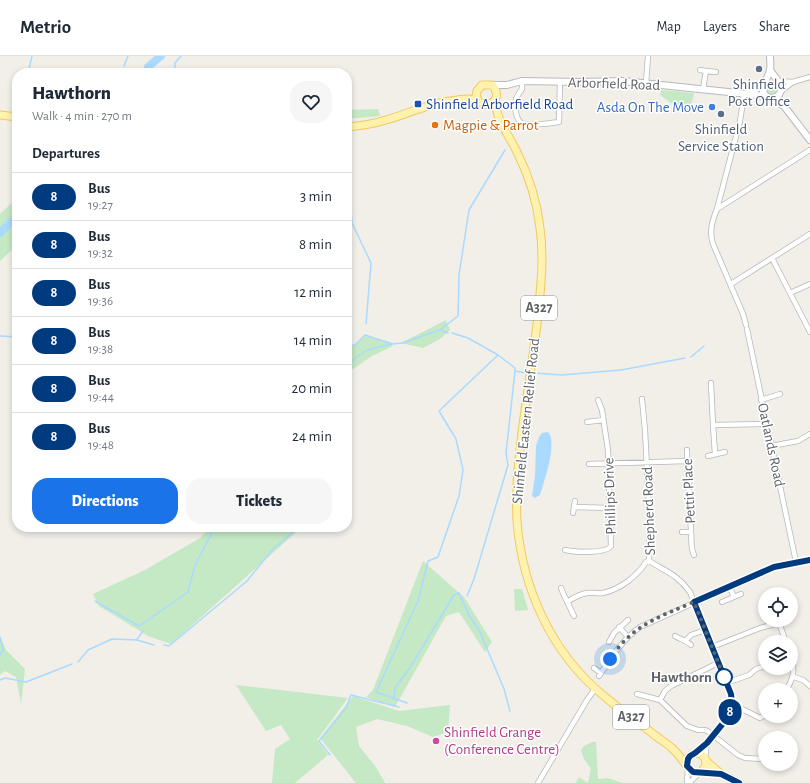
<!DOCTYPE html>
<meta charset="utf-8">
<style>
:root{--surface:#fff;--page:#f6f6f7;--text:#1f2937;--muted:#747a83;--line:#e0e1e3;--accent:#1a73e8}
body{margin:0;font-family:"Alegreya Sans",sans-serif;background:var(--page);color:var(--text);height:100vh;display:flex;flex-direction:column;font-size:15px;white-space:nowrap}
*{box-sizing:border-box;margin:0}
p{font-size:13px;color:var(--muted)}
.icon{flex:none;width:22px;height:22px;fill:none;stroke:currentColor;stroke-width:2;stroke-linecap:round;stroke-linejoin:round}
.map{position:relative;flex:1;overflow:hidden}
.details{position:absolute;left:12px;top:12px;width:340px;height:464px;display:flex;flex-direction:column;background:var(--surface);border-radius:16px;box-shadow:0 2px 6px #0003}
.details>*{flex:none}
.badge{padding:0 8px;border-radius:13px;font-size:14px;line-height:26px}
.buttons{position:absolute;left:758px;top:531px;display:grid;gap:8px}
.buttons a{display:grid;place-items:center;width:40px;height:40px;border-radius:50%;background:var(--surface);box-shadow:0 2px 6px #0003;font-size:20px}
.you{position:absolute;width:20px;height:20px;margin:-10px;border:3px solid #fff;border-radius:50%;background:#1a73e8;box-shadow:0 0 0 6px #1a73e833}
.map>.badge{position:absolute;translate:-50% -50%;box-shadow:0 0 0 2px #fff}
h2{padding:0 20px;font-size:15px;line-height:36px}
.round{display:grid;place-items:center;flex:none;width:42px;height:42px;border-radius:16px;background:var(--page)}
.summary{display:flex;align-items:center;justify-content:space-between;height:68px;padding:0 20px}
h1{font-size:19px;font-weight:800;line-height:30px}
.button{display:flex;gap:8px;margin-top:auto;padding:8px 20px}
.button a{flex:1;height:46px;border-radius:16px;background:var(--accent);color:#fff;font-size:16px;font-weight:800;line-height:46px;text-align:center}
.button a+a{background:var(--page);color:var(--text)}
ul{padding:0;list-style:none}
li{display:flex;align-items:center;gap:12px;height:48px;padding:0 20px;border-top:1px solid var(--line)}
li div{flex:1}
li b{display:block;font-size:15px}
li em{font-style:normal}
li .badge{min-width:44px;font-weight:700;text-align:center}
header{display:flex;align-items:center;gap:24px;box-sizing:border-box;height:56px;padding:0 20px;background:var(--surface);border-bottom:1px solid var(--line)}
header strong{font-size:19px}
nav{display:flex;gap:22px;margin-inline-start:auto;font-size:14px}
.map>svg:first-child{display:block}
.green{fill:#c5e8c5}
.water{fill:#aadaff}
.lines{fill:none;stroke-linecap:round;stroke-linejoin:round}
.stream{stroke:#aadaff;stroke-width:1.5}
.river{stroke:#aadaff;stroke-width:8}
.street-casing{stroke:#b5b8bc;stroke-width:6}
.secondary-casing{stroke:#b6babf;stroke-width:8}
.primary-casing{stroke:#f2c960;stroke-width:9}
.street{stroke:#fff;stroke-width:4.5}
.secondary{stroke:#fff;stroke-width:6}
.primary{stroke:#fff2af;stroke-width:7}
.line-casing{stroke:#fff;stroke-width:9}
.line{stroke:#003b80;stroke-width:6}
.walk{stroke:#5f6368;stroke-width:4;stroke-dasharray:0 7.2}
.service-dot{fill:#5c6f8a;stroke:#fff;stroke-width:1.5}
.transit-dot{fill:#1a4fb4;stroke:#fff;stroke-width:1.5}
.shop-dot{fill:#3f7fe0;stroke:#fff;stroke-width:1.5}
.food-dot{fill:#e8710a;stroke:#fff;stroke-width:1.5}
.stop-dot{fill:#fff;stroke:#003b80;stroke-width:2}
.hotel-dot{fill:#d1479c;stroke:#fff;stroke-width:1.5}
.labels{text-anchor:middle;dominant-baseline:central;stroke-width:3;stroke-linejoin:round;paint-order:stroke}
.shield{fill:#fff;stroke:#8f9295;stroke-width:1}
.shield-label{font-size:14px;font-weight:bold;fill:#5f6368}
.street-label{font-size:15px;fill:#5f6368;stroke:#fff}
.service-label{font-size:15px;fill:#4e5e75;stroke:#fff}
.transit-label{font-size:15px;fill:#164399;stroke:#fff;text-anchor:start}
.shop-label{font-size:15px;fill:#366cbe;stroke:#fff;text-anchor:end}
.food-label{font-size:15px;fill:#c56008;stroke:#fff;text-anchor:start}
.stop-label{font-size:15px;font-weight:bold;fill:#5f6368;stroke:#fff;text-anchor:end}
.hotel-label{font-size:15px;fill:#b23c85;stroke:#fff;text-anchor:start}
</style>
<header>
<strong>Metrio</strong>
<nav><a>Map</a><a>Layers</a><a>Share</a></nav>
</header>
<div class="map">
<svg width="810" height="727" viewBox="0 0 810 727">
<rect width="100%" height="100%" fill="#f1efe8"/>
<path class="green" d="M765 32a7 7 0 1 1 14 0a7 7 0 1 1-14 0Z
M661,34L694,37L690,55L681,54L660,39Z
M378,53L380,60L347,63V54Z
M17,142V189L0,205V158Z
M446,264L450,274L440,283L423,292L401,287Z
M365,280L389,286L393,290L372,300L347,317V292L351,291Z
M210,471H302L171,588L148,580L99,550L93,538L145,514L200,482Z
M423,505L464,541L492,586L485,596L459,556L446,560L395,651L366,641L373,634Z
M514,533H522L528,554L515,555Z
M0,580L6,594L25,613L21,648L16,621L5,615L0,619Z
M236,629L348,642L317,684L328,699L295,727H272L275,693L290,683L281,669L266,675Z
M353,640L399,655L450,649L448,676L433,681L407,670L377,663L356,671L359,690L376,711L385,727H356L320,682Z
M592,686H596L598,723L608,722L623,727H576L579,721L588,727L591,713L584,703L581,694L584,690Z"/>
<path class="water" d="M548,376C558,386 544,426 540,439L535,442L532,440L535,420L536,390L539,381L542,377Z"/>
<g class="lines">
<path class="stream" d="M124,10L128,0
M28,17L32,0
M175,17V7L181,0
M347,102L352,167L371,207L366,268
M440,274L448,277
M0,280L17,281
M347,290L355,289L365,279L393,288L402,287L440,274L458,260L459,219L469,154L505,94
M498,299L515,312V315L526,317
M691,301L704,290
M347,308L367,294L392,288
M534,317L562,319L621,314L685,302
M467,540L474,523L508,409L506,397L515,315
M95,545L139,570L188,536L195,509L215,471
M0,581L3,594L0,599
M137,583L143,575
M164,589L169,590L247,525L273,493L299,471
M78,606L88,594L112,583L137,584L154,589
M0,624L5,622L26,626L72,608
M394,643L395,632L411,610L454,539L459,537L469,559L480,576L504,633L510,655
M407,647L376,636L418,545L428,505L438,501L459,440L463,414L456,383L439,355L498,299L468,282L452,277
M330,699L319,685L346,652L351,639L399,651"/>
<path class="river" d="M147,17L148,11L161,0
M0,177L17,160"/>
<defs>
<path id="street" d="M700,14L706,15L703,33
M706,15L716,16
M522,25V33C517,40 514,44 515,53C516,57 517,64 521,67C528,71 551,67 559,66L560,26
M778,25L793,26L810,21
M646,27L648,0
M781,35L793,26
M744,39L740,65L717,153C712,165 709,176 713,188L743,258L746,269
M717,153L810,94
M772,202L810,276
M731,228L810,178
M790,237L810,228
M747,273L796,506
M711,327L713,369
M642,343L645,374L650,470L649,505
M761,344L780,338
M587,366L603,364
M771,390L798,385L810,378
M687,394C688,421 689,448 691,474C692,483 690,491 694,499
M715,398L713,369L767,368
M708,400L725,396
M589,408L687,405
M575,451L610,452
M573,457L575,445
M682,476H691
M565,494C574,496 606,498 611,490L608,394L602,354L598,344
M649,505C665,515 678,519 690,536L732,641C735,661 709,686 695,697
M729,530L734,541
M561,532L563,537L574,560
M777,534L778,538
M567,546C573,542 580,538 587,537C593,536 598,538 603,537C621,533 637,520 646,506L649,505
M722,546L741,538
M780,564L779,567L786,586
M619,571L628,581
M675,580C681,584 686,584 691,589
M686,584L691,579L705,574
M609,586L614,577L628,564
M712,591L760,572L779,567
M594,612L601,617
M599,620C611,602 622,584 640,571L774,511L810,504
M794,621L803,624L810,630
M726,627L749,619L756,613L765,610
M786,634C794,622 795,614 791,600
M637,638L660,644L687,670L698,674H705L709,676L738,699L745,702L765,703
M660,644L665,635L671,630L718,607
M732,651L742,653L760,662L765,659
M705,702L707,687
M771,708V710
M538,727L587,644L595,633
M687,727L688,713
M689,727L699,717"/>
<path id="secondary" d="M770,13C774,23 787,29 778,40L771,43
M492,29H507L522,25L579,26L623,25L766,40L774,44L784,50L810,84
M746,38L762,30
M766,40C757,31 769,24 770,13C771,9 770,4 770,0"/>
<path id="primary" d="M495,44C496,64 509,79 517,96C529,120 537,145 540,172C544,201 541,230 538,259C532,316 520,372 517,428C517,440 516,452 517,465C522,531 551,597 604,640C619,653 636,665 652,677C659,683 668,688 674,694C679,699 683,705 687,710
M0,59L17,61
M347,71C360,70 373,68 386,64C407,58 428,48 450,45C456,44 463,43 468,43C476,44 484,51 492,47C499,42 497,34 492,29H482L477,35L476,40L479,46
M706,705L721,718L739,727
M701,716L706,710L705,702L701,698C688,694 681,711 693,716C696,718 699,716 702,716C708,716 715,717 721,718"/>
</defs>
<use href="#street" class="street-casing"/>
<use href="#secondary" class="secondary-casing"/>
<use href="#primary" class="primary-casing"/>
<use href="#street" class="street"/>
<use href="#secondary" class="secondary"/>
<use href="#primary" class="primary"/>
</g>
<g class="lines">
<defs>
<path id="line" d="M739,727L721,718L693,716L687,710L688,703L690,700L695,697L707,687L729,660L732,648L731,638L694,546L774,511L810,504"/>
</defs>
<use href="#line" class="line-casing"/>
<use href="#line" class="line"/>
<path class="walk" d="M610,603C632,569 659,561 694,546L724,621"/>
</g>
<g class="service-dot">
<circle cx="759" cy="13" r="4"/>
<circle cx="721" cy="58" r="4"/>
</g>
<rect class="transit-dot" x="414" y="44" width="8" height="8" rx="2"/>
<circle class="shop-dot" cx="712" cy="51" r="4"/>
<circle class="food-dot" cx="435" cy="69" r="4"/>
<circle class="stop-dot" cx="724" cy="621" r="8"/>
<circle class="hotel-dot" cx="436" cy="685" r="4"/>
<g class="labels">
<g class="shield">
<rect x="521" y="240" width="36" height="24" rx="3"/>
<rect x="613" y="649" width="36" height="24" rx="3"/>
</g>
<g class="shield-label">
<text x="539" y="252">A327</text>
<text x="631" y="661">A327</text>
</g>
<g class="street-label">
<text transform="translate(614 28) rotate(2)">Arborfield Road</text>
<text transform="translate(526 365) rotate(-84)">Shinfield Eastern Relief Road</text>
<text transform="translate(771 389) rotate(78)">Oatlands Road</text>
<text transform="translate(689 435) rotate(-93)">Pettit Place</text>
<text transform="translate(610 440) rotate(-92)">Phillips Drive</text>
<text transform="translate(649 455) rotate(-92)">Shepherd Road</text>
</g>
<g class="service-label">
<text x="759" y="28">Shinfield<tspan x="759" dy="17">Post Office</tspan></text>
<text x="721" y="73">Shinfield<tspan x="721" dy="17">Service Station</tspan></text>
</g>
<g class="transit-label">
<text x="426" y="48">Shinfield Arborfield Road</text>
</g>
<g class="shop-label">
<text x="704" y="51">Asda On The Move</text>
</g>
<g class="food-label">
<text x="443" y="69">Magpie &amp; Parrot</text>
</g>
<g class="stop-label">
<text x="712" y="621">Hawthorn</text>
</g>
<g class="hotel-label">
<text x="444" y="676">Shinfield Grange<tspan x="444" dy="17">(Conference Centre)</tspan></text>
</g>
</g>
</svg>
<div class="buttons">
<a><svg class="icon" aria-label="locate" viewBox="0 0 24 24"><circle cx="12" cy="12" r="6"/><path d="M12 2v4M12 18v4M2 12h4M18 12h4"/></svg></a>
<a><svg class="icon" aria-label="layers" viewBox="0 0 24 24"><path d="M12 4l9 5-9 5-9-5zM3 14l9 5 9-5"/></svg></a>
<a>+</a>
<a>−</a>
</div>
<div class="you" style="left:610px;top:603px"></div>
<b class="badge" style="left:730px;top:656px;background:#003b80;color:#fff">8</b>
<section class="details">
<div class="summary"><div><h1>Hawthorn</h1><p>Walk · 4 min · 270 m</p></div><a class="round"><svg class="icon" aria-label="heart" viewBox="0 0 24 24"><path d="M12 20l-8-8c-3-5 5-10 8-4 3-6 11-1 8 4z"/></svg></a></div>
<h2>Departures</h2>
<ul>
<li><span class="badge" style="background:#003b80;color:#fff">8</span><div><b>Bus</b><p>19:27</p></div><em>3 min</em></li>
<li><span class="badge" style="background:#003b80;color:#fff">8</span><div><b>Bus</b><p>19:32</p></div><em>8 min</em></li>
<li><span class="badge" style="background:#003b80;color:#fff">8</span><div><b>Bus</b><p>19:36</p></div><em>12 min</em></li>
<li><span class="badge" style="background:#003b80;color:#fff">8</span><div><b>Bus</b><p>19:38</p></div><em>14 min</em></li>
<li><span class="badge" style="background:#003b80;color:#fff">8</span><div><b>Bus</b><p>19:44</p></div><em>20 min</em></li>
<li><span class="badge" style="background:#003b80;color:#fff">8</span><div><b>Bus</b><p>19:48</p></div><em>24 min</em></li>
</ul>
<div class="button"><a>Directions</a><a>Tickets</a></div>
</section>
</div>
